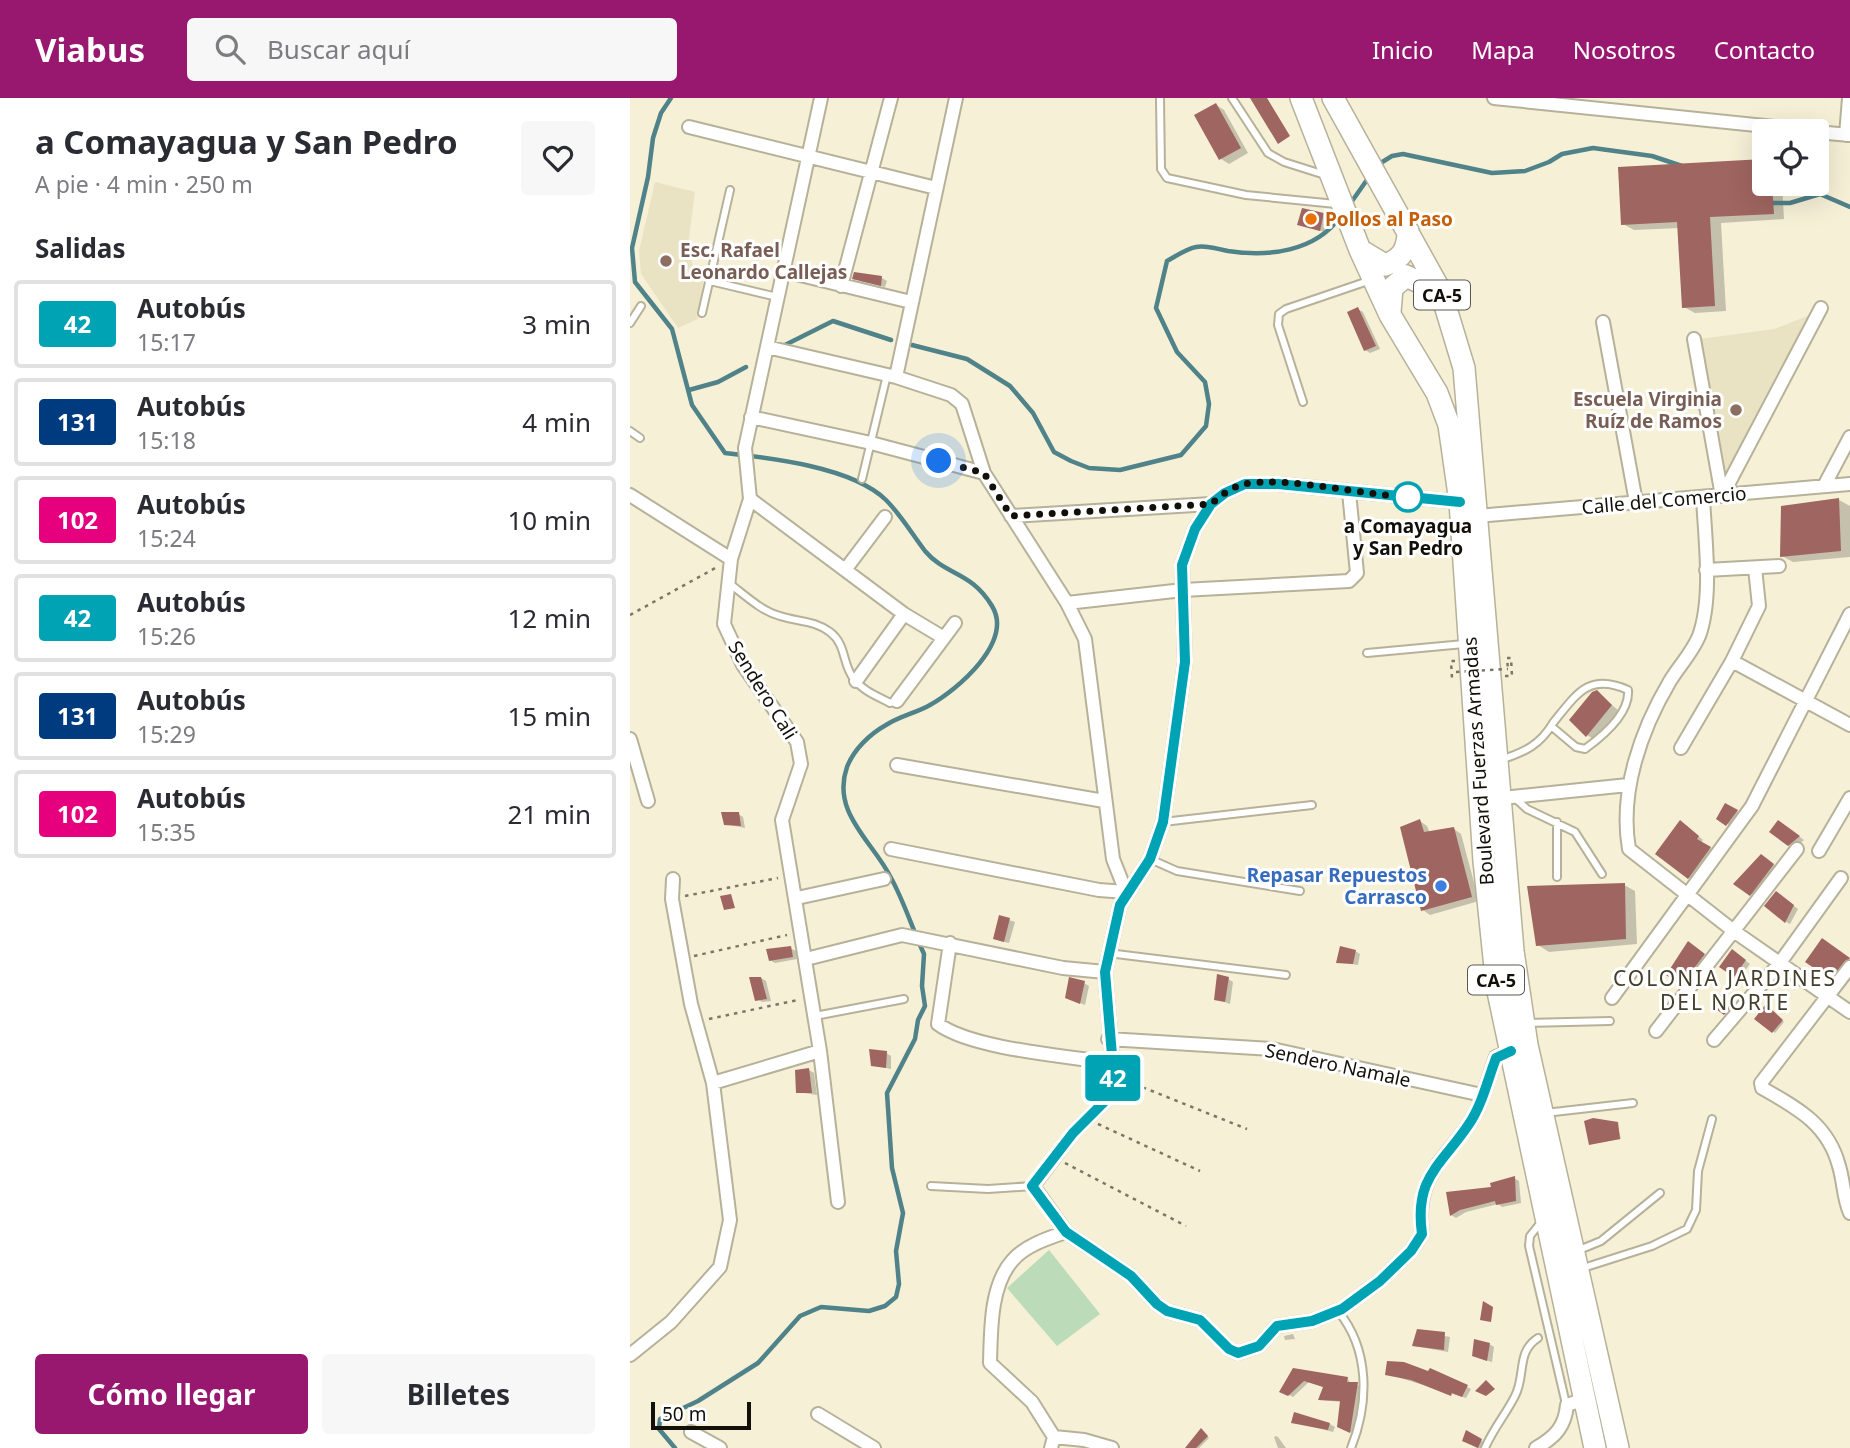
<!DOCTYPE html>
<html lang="es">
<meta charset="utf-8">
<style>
:root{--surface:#fff;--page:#f7f7f7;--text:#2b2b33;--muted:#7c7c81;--line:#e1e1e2;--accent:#98186f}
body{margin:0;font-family:"Noto Sans",sans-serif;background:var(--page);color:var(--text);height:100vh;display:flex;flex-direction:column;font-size:26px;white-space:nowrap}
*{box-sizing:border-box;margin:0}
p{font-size:23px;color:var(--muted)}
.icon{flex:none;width:38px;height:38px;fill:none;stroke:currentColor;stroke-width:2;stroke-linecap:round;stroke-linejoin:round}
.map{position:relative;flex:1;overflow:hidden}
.panel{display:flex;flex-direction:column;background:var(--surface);width:630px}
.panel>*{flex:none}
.badge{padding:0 14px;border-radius:5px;font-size:24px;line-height:46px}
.tools{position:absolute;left:1122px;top:21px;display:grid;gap:14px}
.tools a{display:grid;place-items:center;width:77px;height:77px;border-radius:7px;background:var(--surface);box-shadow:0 7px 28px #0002;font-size:35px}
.scale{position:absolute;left:21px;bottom:18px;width:100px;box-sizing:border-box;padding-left:7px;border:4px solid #121008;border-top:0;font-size:19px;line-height:24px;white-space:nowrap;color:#121008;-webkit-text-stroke:5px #fff;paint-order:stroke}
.you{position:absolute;width:35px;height:35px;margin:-18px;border:5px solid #fff;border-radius:50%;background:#1a73e8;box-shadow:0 0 0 10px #1a73e833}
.map>.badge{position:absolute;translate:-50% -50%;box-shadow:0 0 0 4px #fff}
h2{padding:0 35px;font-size:26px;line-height:63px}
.round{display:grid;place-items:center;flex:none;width:74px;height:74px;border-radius:7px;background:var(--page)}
.summary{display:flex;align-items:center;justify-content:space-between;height:119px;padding:0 35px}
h1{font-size:33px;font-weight:700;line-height:52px}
.primary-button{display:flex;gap:14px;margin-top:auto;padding:14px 35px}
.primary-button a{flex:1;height:80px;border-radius:7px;background:var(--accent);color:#fff;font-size:28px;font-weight:700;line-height:80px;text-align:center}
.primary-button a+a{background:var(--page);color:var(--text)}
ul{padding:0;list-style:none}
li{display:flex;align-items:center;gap:21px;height:88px;margin:0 14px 10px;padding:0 21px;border:4px solid var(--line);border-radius:7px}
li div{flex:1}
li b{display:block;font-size:26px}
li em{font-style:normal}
li .badge{min-width:77px;font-weight:700;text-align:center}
header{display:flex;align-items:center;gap:42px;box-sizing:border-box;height:98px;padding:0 35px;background:var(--accent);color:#fff}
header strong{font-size:33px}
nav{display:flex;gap:38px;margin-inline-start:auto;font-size:24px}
.search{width:490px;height:63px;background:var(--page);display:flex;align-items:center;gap:18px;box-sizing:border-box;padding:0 24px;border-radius:7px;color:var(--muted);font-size:26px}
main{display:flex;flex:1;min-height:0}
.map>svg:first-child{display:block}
.built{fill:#eae3c3}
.green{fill:#bbdbb9}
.shadow{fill:#0003}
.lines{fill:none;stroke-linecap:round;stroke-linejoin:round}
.stream{stroke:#4f8289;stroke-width:4.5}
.building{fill:#9f6560}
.service-casing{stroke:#b6b199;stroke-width:10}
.minor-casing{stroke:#b6b199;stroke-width:16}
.trunk-casing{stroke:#b6b199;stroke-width:24}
.path{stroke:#7b7768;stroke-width:2.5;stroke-dasharray:3.5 5;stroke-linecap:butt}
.service{stroke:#fff;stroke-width:6}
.minor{stroke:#fff;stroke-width:12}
.trunk{stroke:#fff;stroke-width:21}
.path-bridge{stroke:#7b7768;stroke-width:2.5;stroke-dasharray:3.5 5;stroke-linecap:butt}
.line-casing{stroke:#fff;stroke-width:16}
.line{stroke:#00a3b4;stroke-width:10}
.walk{stroke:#121008;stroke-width:7;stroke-dasharray:0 12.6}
.food-dot{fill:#e8710a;stroke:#fff;stroke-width:2.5}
.education-dot{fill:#8d6e63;stroke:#fff;stroke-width:2.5}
.stop-dot{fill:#fff;stroke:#00a3b4;stroke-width:3.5}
.shop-dot{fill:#3f7fe0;stroke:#fff;stroke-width:2.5}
.labels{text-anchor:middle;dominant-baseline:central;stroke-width:6;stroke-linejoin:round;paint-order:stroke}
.shield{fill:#fff;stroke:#595852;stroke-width:2}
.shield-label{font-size:18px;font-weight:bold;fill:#121008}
.food-label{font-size:19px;font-weight:bold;fill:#c56008;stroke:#fff;text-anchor:start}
.education-label{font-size:19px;font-weight:bold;fill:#785e54;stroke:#fff;text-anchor:start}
.street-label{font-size:19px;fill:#121008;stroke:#fff}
.stop-label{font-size:19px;font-weight:bold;fill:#121008;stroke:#fff}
.shop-label{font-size:19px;font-weight:bold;fill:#366cbe;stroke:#fff;text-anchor:end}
.neighbourhood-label{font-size:21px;letter-spacing:2px;fill:#433f2b;stroke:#fff}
</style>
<header>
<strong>Viabus</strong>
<div class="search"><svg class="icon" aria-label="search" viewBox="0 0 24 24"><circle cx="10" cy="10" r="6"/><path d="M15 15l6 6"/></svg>Buscar aquí</div>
<nav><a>Inicio</a><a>Mapa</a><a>Nosotros</a><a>Contacto</a></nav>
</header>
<main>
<section class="panel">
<div class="summary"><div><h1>a Comayagua y San Pedro</h1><p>A pie · 4 min · 250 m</p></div><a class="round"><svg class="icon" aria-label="heart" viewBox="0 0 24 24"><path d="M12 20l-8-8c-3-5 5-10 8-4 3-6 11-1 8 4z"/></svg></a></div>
<h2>Salidas</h2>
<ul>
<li><span class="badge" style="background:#00a3b4;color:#fff">42</span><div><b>Autobús</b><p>15:17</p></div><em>3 min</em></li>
<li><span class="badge" style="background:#003b80;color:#fff">131</span><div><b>Autobús</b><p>15:18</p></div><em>4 min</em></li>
<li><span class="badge" style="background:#e6007e;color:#fff">102</span><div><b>Autobús</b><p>15:24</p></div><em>10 min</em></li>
<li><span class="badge" style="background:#00a3b4;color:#fff">42</span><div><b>Autobús</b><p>15:26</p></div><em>12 min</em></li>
<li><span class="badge" style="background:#003b80;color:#fff">131</span><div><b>Autobús</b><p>15:29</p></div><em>15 min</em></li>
<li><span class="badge" style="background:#e6007e;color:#fff">102</span><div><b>Autobús</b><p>15:35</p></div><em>21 min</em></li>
</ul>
<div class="primary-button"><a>Cómo llegar</a><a>Billetes</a></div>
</section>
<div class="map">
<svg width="1220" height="1350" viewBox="0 0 1220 1350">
<rect width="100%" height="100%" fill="#f6f0d7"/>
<path class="built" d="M25,84L65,94L58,147L64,174L74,176L68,221L48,230L11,176L9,153Z
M1180,217L1095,383L1069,241L1144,231Z"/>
<path class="green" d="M419,1152L470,1216L427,1248L377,1190Z"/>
<path class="shadow" d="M586,7L594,12L618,55L599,66L591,61Z
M1134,63V86H1152L1154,121L1091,125L1096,213L1065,215L1054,209L1049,130L1004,132L993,126Z
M693,117L698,120L694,134L669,126Z
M252,180L257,183L255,189L229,183Z
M728,211L733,214L750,251L740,255L735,252Z
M1209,402L1220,408V459L1163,464L1152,458Z
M967,594L989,613L965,642L957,637Z
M1096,707L1112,716L1102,729L1088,720Z
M108,716L113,719L115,730L96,726Z
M790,723L797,728L800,735L824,731L831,736L849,803L800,817L793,812Z
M1056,727L1073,742L1071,745L1085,753L1064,782L1059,780Z
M1153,727L1174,742L1164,750L1159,747Z
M1136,761L1148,770L1125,799L1121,796Z
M994,787L1005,793L1007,846L919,854L908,847Z
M1151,798L1168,811L1160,826L1156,824Z
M370,819L385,824L379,845L370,843Z
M1200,847L1220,861V872L1209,885L1200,880Z
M1063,848L1078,860L1057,888L1038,876Z
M160,850L166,853L167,861L145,865L140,862Z
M725,853L730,856L728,867L708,864Z
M1107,856L1120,866L1109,881L1104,878Z
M131,880L136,883L141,903L132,904L127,901Z
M598,881L603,884L600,906L586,901Z
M454,885L459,888L455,907L442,902Z
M1095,903L1106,911L1100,919L1095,916Z
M1138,909L1154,924L1145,935L1127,920Z
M256,955L261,958V971L242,967Z
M179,972L184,975L187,997L167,994Z
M987,1026L991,1041L961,1046Z
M884,1080L889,1083L891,1105L872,1109L868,1106L836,1114L826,1120L821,1117Z
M788,1233L820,1239L818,1254L784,1248Z
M663,1236L665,1241L655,1242L654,1238Z
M859,1246L864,1249L862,1264L849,1260Z
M664,1272L718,1281L721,1286L731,1288L724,1336L708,1328L712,1304L690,1302L694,1289L679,1284L663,1299L655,1295Z
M757,1276L816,1278L841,1291L836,1300Z
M663,1324L700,1326L705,1329L703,1334Z
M573,1333L579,1340L569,1350H557Z
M837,1335L856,1345L854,1350H847L834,1342Z
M646,1338L648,1339L656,1350H648L644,1339Z"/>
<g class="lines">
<path class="stream" d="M41,0L31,15L23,40L18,79L2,150L5,184L42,231L62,307L95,355C141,360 222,369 256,402C271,417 282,436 295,453C316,478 341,473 362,508C384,544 327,592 300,607C286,615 270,618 256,627C240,636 224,651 217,669C201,714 242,743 260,778C274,803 282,830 294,856L292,888L295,908L288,922L285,941L257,995L262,1070L273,1115L266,1153L269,1186L266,1199L255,1208L239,1213L191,1209L170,1218L128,1265L68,1303L30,1321L29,1331L45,1350
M749,66L762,58L773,56L862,75L895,73L919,64L932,56L963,50L1022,58L1052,68
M1139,105H1160L1190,96L1220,109
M720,106L739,79
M282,247L337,261L380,288L403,315L424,354L441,363L459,370L490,372L551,357L576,328L579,306L575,284L547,254L526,210L537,163C546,158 556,151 566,149C577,147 587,151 598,153C638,159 685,154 710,119
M153,248L203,223L261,242
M59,292L88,284L116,269"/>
</g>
<path class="building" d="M620,0H637L660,38L648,46Z
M586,5L611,50L589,62L564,17Z
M1134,61V86H1142L1144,116L1080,119L1085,208L1052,210L1047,124L991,127L988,69Z
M672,110L694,115L690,133L667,127Z
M224,174L252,178L251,188L222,181Z
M728,209L746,248L734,253L717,214Z
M1209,400L1211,453L1150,459L1151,408Z
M967,592L982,607L956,639L939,622L962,594Z
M1095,705L1108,712L1096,728L1086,721Z
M91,714H109L111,728L94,727Z
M790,721L794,734L824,729L842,799L791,813L770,729Z
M1050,722L1069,738L1067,741L1081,749L1058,781L1025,756Z
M1148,722L1170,738L1158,748L1139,734Z
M1131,756L1144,766L1120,798L1103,786Z
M995,785L996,841L906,848L897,788Z
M1146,793L1164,807L1155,825L1134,808Z
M101,796L105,810L94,812L90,798Z
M369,817L380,820L374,844L363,841Z
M1192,840L1220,860L1200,881L1175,864Z
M1058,843L1075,856L1051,887L1036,877Z
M161,848L163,859L139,863L136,851Z
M710,848L726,852L723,866L706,865Z
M1102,851L1116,862L1104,879L1089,869Z
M587,876L599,879L595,904L584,902Z
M119,879H131L137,901L125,903Z
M439,879L455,883L450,906L435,900Z
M1090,897L1102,907L1094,917L1082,908Z
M1136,906L1153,922L1142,935L1124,921Z
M239,951L257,953L256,970L241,968Z
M179,970L182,995H166L165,972Z
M963,1020L988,1024L990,1041L959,1047L954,1023Z
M885,1078L886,1103L866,1107L865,1103L830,1112L820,1118L816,1094L861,1089L860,1085Z
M853,1203L863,1209L861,1224L850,1222Z
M787,1231L815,1234L814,1252L782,1248Z
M844,1241L860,1245L857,1263L842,1258Z
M757,1263L774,1264L798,1273L800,1270L838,1287L832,1299L822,1295L821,1298L781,1282L755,1277Z
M663,1270L718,1279L717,1284H728L720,1335L707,1329L710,1303L688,1302L693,1289L674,1283L658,1298L649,1294Z
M856,1282L865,1291L856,1298L845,1293Z
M664,1314L700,1325L698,1332L661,1325Z
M571,1330L578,1338L566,1350H555Z
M836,1332L852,1341L848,1350L832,1343Z"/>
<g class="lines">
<defs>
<path id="service" d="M530,0L531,71L537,80L616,97L706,106
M602,0L638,55L654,64L695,77
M80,183L147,199
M72,215L100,92
M0,225L11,208
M673,304L648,227L649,216L656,211L741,182
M0,333L10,340
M232,381L257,277
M100,486C115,497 131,513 150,518C168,524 184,522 200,534C217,547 212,567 224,581C233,593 247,598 260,605L267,603
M737,555L834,546
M870,662C895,654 910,647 923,625C946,597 958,574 998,592C1000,615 973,638 955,651L946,649L921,628
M885,700L897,711L945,734L972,776
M533,724L682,707
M927,724V779
M520,761L547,773L670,793
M478,855L656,877
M185,918L274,901
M896,925L980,923
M915,1015L1003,1005
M301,1088L358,1091L403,1088
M912,1123L900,1138L899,1148L936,1306
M949,1152L971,1143L1030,1095
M953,1170L1022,1148L1057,1131L1066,1112L1068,1073L1082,1021
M708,1213C740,1252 739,1305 721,1350
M855,1350C863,1331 876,1316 885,1298C896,1277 886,1254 908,1240"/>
<path id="minor" d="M191,0L115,350L120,401L101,461L94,526L113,567L167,644L171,666L152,722L190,953L208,1104
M864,0L1184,33
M59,29L306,90
M1186,34L1220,37
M1216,37L1219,0
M154,173L281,204
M211,188L261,0
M973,224L1006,404
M1064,241L1092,398
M137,249L266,279L321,297L332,306L354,375L437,505L455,541L483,761L496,794L469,792L261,751
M266,279L326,0
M121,319L241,345L354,375
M1194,388L1220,339
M0,397L101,461
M1092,398L1191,210
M1073,400C1075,441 1083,500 1069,538C1062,555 1049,568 1040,583C1011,632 989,694 999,751L1105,834L1220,914
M120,401L274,516L314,540
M830,404L648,386H615L595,395L581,406L565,431L552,467L555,564L533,724L520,761L490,807L475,874L485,993L443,1035L403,1088L436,1134L501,1178L527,1206L537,1213L570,1222L599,1251L608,1255L629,1248L647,1228L682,1223L712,1211L750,1183L781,1153L792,1136C785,1079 810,1068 839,1026C852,1007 858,981 866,959L881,953
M381,418L581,406
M847,418L1220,386
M215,472L255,419
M1076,472L1149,468
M437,505L553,492L719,483L727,475L719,394
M1102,563L1129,508L1125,470
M226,583L274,516
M267,603L325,525
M0,641L18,703
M1051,650L1102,563L1220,627
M267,667L474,703
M872,700L998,687
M1189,753L1220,700
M167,800L254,781
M320,845L308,926C342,951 436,958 481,965
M176,861L272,837L433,870L475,874
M1220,869L1131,985L1132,990C1167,1010 1198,1026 1209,1068C1214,1084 1213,1099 1220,1115
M982,900L1122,708L1220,516
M1026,933L1167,751
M478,941L642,951L852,997
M1084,942L1149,866L1211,780
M83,985L190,953
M0,1257L41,1224L90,1169L100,1122L83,985L61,906L42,801L43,781
M188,1316L244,1350
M61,1334L90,1350
M424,1339L454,1342L482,1350
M421,1350L424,1339L402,1304L360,1265C361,1233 360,1188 382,1163C394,1148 418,1140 436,1134
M906,1350C925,1339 935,1329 937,1307L955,1301"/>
<path id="trunk" d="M671,0L730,152L760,217L807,295L819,327L830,404L854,763L867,889L965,1350
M703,0L811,194L834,270L883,853L897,947L988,1350
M730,152L755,167C772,161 778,151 778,133
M760,214L762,190L776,178L811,194"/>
</defs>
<use href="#service" class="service-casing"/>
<use href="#minor" class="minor-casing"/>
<use href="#trunk" class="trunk-casing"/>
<path class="path" d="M0,517L89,468
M825,563H821L822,580H825
M875,578H882L881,560H877L878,571
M55,798L148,780
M64,858L157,837
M79,921L168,902
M497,983L617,1031
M468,1026L570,1073
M435,1065L556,1128"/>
<use href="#service" class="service"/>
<use href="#minor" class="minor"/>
<use href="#trunk" class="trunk"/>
<path class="path-bridge" d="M826,574L878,571"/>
</g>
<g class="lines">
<defs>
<path id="line" d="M830,404L648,386H615L595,395L581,406L565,431L552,467L555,564L533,724L520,761L490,807L475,874L485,993L443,1035L402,1088L436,1134L501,1178L527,1206L537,1213L570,1222L599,1251L608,1255L629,1248L647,1228L682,1223L712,1211L750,1183L781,1153L792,1136C784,1079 811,1068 839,1026C852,1007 858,981 866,960L881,953"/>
</defs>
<use href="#line" class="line-casing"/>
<use href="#line" class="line"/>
<path class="walk" d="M309,363L354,375L381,418L581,406C591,398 601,389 614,386C656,378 732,397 778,399"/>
</g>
<circle class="food-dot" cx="681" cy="121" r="7"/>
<g class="education-dot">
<circle cx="36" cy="163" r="7"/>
<circle cx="1106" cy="312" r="7"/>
</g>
<circle class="stop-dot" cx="778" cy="399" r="14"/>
<circle class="shop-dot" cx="811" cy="788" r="7"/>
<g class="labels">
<g class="shield">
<rect x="784" y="182.5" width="56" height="29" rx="5"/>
<rect x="838" y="867.5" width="56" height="29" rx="5"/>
</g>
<g class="shield-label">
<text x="812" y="197">CA-5</text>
<text x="866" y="882">CA-5</text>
</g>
<g class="food-label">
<text x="695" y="121">Pollos al Paso</text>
</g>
<g class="education-label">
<text x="50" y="152">Esc. Rafael<tspan x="50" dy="22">Leonardo Callejas</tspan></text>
<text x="1092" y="301" text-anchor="end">Escuela Virginia<tspan x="1092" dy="22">Ruíz de Ramos</tspan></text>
</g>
<g class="street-label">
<text transform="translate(1034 402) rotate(-5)">Calle del Comercio</text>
<text transform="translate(133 592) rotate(58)">Sendero Cali</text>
<text transform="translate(848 663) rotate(-94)">Boulevard Fuerzas Armadas</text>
<text transform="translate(708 967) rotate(12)">Sendero Namale</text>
</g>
<g class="stop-label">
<text x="778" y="428">a Comayagua<tspan x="778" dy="22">y San Pedro</tspan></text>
</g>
<g class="shop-label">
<text x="797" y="777">Repasar Repuestos<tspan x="797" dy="22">Carrasco</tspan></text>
</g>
<g class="neighbourhood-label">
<text x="1095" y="880">COLONIA JARDINES<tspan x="1095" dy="24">DEL NORTE</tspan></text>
</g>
</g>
</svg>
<div class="tools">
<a><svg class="icon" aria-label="locate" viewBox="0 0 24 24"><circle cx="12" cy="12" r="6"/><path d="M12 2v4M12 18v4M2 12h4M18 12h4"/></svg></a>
</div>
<div class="scale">50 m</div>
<div class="you" style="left:309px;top:363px"></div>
<b class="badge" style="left:483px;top:980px;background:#00a3b4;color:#fff">42</b>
</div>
</main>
